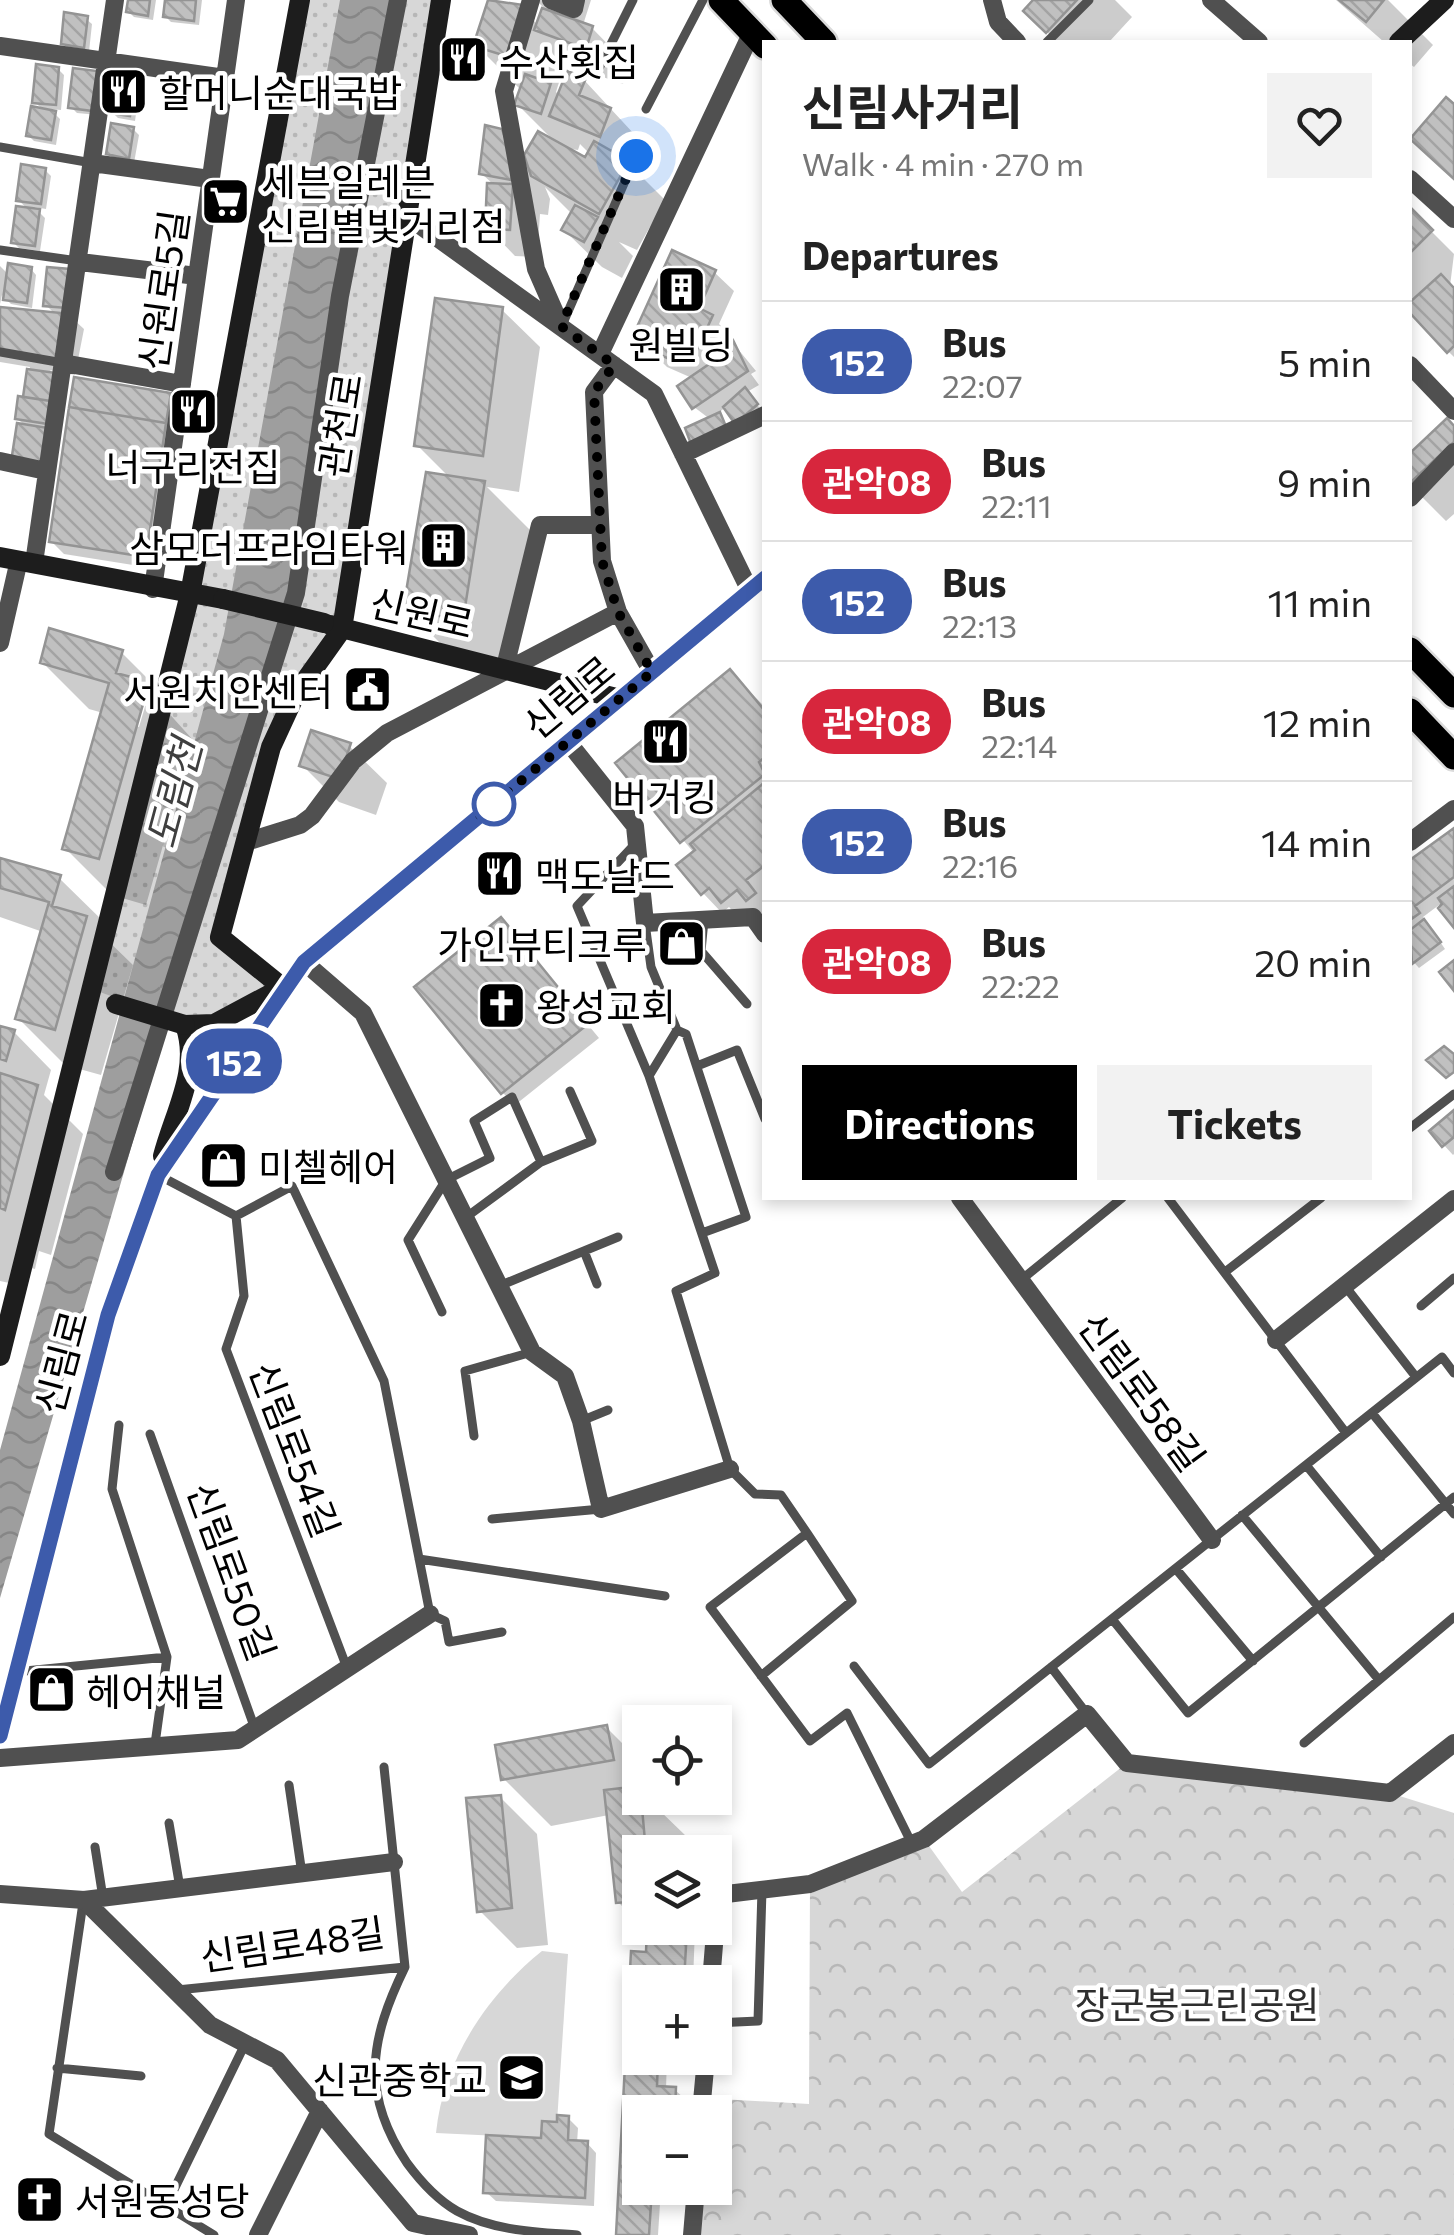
<!DOCTYPE html>
<meta charset="utf-8">
<style>
:root{--surface:#fff;--page:#f2f2f2;--text:#222;--muted:#767676;--line:#e0e0e0;--accent:#000}
body{margin:0;font-family:Commissioner,"Noto Sans KR",sans-serif;background:var(--page);color:var(--text);height:100vh;display:flex;flex-direction:column;font-size:38px;white-space:nowrap}
*{box-sizing:border-box;margin:0}
p{font-size:32px;color:var(--muted)}
.icon{flex:none;width:55px;height:55px;fill:none;stroke:currentColor;stroke-width:2;stroke-linecap:round;stroke-linejoin:round}
.map{position:relative;flex:1;overflow:hidden}
.sheet{position:absolute;left:762px;top:40px;width:650px;height:1160px;display:flex;flex-direction:column;background:var(--surface);border-radius:0px;box-shadow:0 5px 15px #0003}
.sheet>*{flex:none}
.badge{padding:0 20px;border-radius:32px;font-size:35px;line-height:65px}
.tools{position:absolute;left:622px;top:1705px;display:grid;gap:20px}
.tools a{display:grid;place-items:center;width:110px;height:110px;border-radius:0px;background:var(--surface);box-shadow:0 5px 15px #0003;font-size:50px}
.you{position:absolute;width:50px;height:50px;margin:-25px;border:8px solid #fff;border-radius:50%;background:#1a73e8;box-shadow:0 0 0 15px #1a73e833}
.map>.badge{position:absolute;translate:-50% -50%;box-shadow:0 0 0 5px #fff}
h2{padding:0 40px;font-size:38px;line-height:90px}
.round{display:grid;place-items:center;flex:none;width:105px;height:105px;border-radius:0px;background:var(--page)}
.headline{display:flex;align-items:center;justify-content:space-between;height:170px;padding:0 40px}
h1{font-size:48px;font-weight:700;line-height:75px}
.cta{display:flex;gap:20px;margin-top:auto;padding:20px 40px}
.cta a{flex:1;height:115px;border-radius:0px;background:var(--accent);color:#fff;font-size:40px;font-weight:700;line-height:115px;text-align:center}
.cta a+a{background:var(--page);color:var(--text)}
ul{padding:0;list-style:none}
li{display:flex;align-items:center;gap:30px;height:120px;padding:0 40px;border-top:2px solid var(--line)}
li div{flex:1}
li b{display:block;font-size:38px}
li em{font-style:normal}
li .badge{min-width:110px;font-weight:700;text-align:center}
.map>svg:first-child{display:block}
.grass{fill:#d7d7d7}
.forest{fill:url(#forest-crowns)}
.park{fill:url(#park-dots)}
.water{fill:url(#water-waves)}
.shadow{fill:#0003;fill-rule:evenodd}
.building{fill:url(#building-back-hatch);stroke:#949494;stroke-width:2.5}
.lines{fill:none;stroke-linecap:round;stroke-linejoin:round}
.primary-casing{stroke:#dbdbdb;stroke-width:30}
.lane{stroke:#505050;stroke-width:9}
.street{stroke:#505050;stroke-width:18}
.secondary{stroke:#1d1d1d;stroke-width:20}
.primary{stroke:#000;stroke-width:25}
.secondary-bridge{stroke:#1d1d1d;stroke-width:20}
.line-casing{stroke:#fff;stroke-width:22}
.line{stroke:#3d5bab;stroke-width:15}
.walk{stroke:#000;stroke-width:10;stroke-dasharray:0 18}
.stop-dot{fill:#fff;stroke:#3d5bab;stroke-width:5}
.labels{text-anchor:middle;dominant-baseline:central;stroke-width:9;stroke-linejoin:round;paint-order:stroke}
.poi-label{font-size:38px;fill:#000;stroke:#fff;text-anchor:start}
.street-label{font-size:38px;fill:#000;stroke:#fff}
.park-label{font-size:38px;fill:#2e2e2e;stroke:#fff}
.water-label{font-size:40px;font-style:italic;fill:#3f3f3f;stroke:#fff}
</style>
<div class="map">
<svg width="1454" height="2235" viewBox="0 0 1454 2235">
<defs>
<pattern id="forest-crowns" width="20" height="18" patternUnits="userSpaceOnUse" patternTransform="scale(2.5)"><rect width="20" height="18" fill="#d7d7d7"/><path d="M2 6a3 3 0 1 1 6 0M12 15a3 3 0 1 1 6 0" fill="none" stroke="#b7b7b7"/></pattern>
<pattern id="park-dots" width="8" height="8" patternUnits="userSpaceOnUse" patternTransform="scale(2.5)"><rect width="8" height="8" fill="#d7d7d7"/><path d="M2 2h.1M6 6h.1" fill="none" stroke="#b7b7b7" stroke-width="1.8" stroke-linecap="round"/></pattern>
<pattern id="water-waves" width="16" height="10" patternUnits="userSpaceOnUse" patternTransform="scale(2.5)"><rect width="16" height="10" fill="#9e9e9e"/><path d="M0 5q4-4 8 0t8 0" fill="none" stroke="#868686"/></pattern>
<pattern id="building-back-hatch" width="6" height="6" patternUnits="userSpaceOnUse" patternTransform="scale(2.5)"><rect width="6" height="6" fill="#c0c0c0"/><path d="M-1 5l2 2M0 0l6 6M5-1l2 2" fill="none" stroke="#a3a3a3"/></pattern>
</defs>
<rect width="100%" height="100%" fill="#fff"/>
<path class="grass" d="M542,1951L568,1954L557,2122L541,2138L436,2133C443,2061 487,1995 542,1951Z"/>
<path class="forest" d="M1127,1763L1390,1793L1454,1813V2235H692L696,2188H715V2112H701L702,2098L809,2104L810,1884L924,1839L962,1892Z"/>
<path class="park" d="M306,0H435L337,607L326,639L291,691L214,939L271,985L215,1016L175,1019L97,991Z"/>
<path class="water" d="M340,0H401L291,598L0,1598V1450L224,634Z"/>
<path class="shadow" d="M130,0H156L153,20L134,17L128,11Z
M167,0H202L199,25L171,22L165,16Z
M490,0L521,8L538,25L544,8L536,0H591L583,25L592,28L629,66L623,84L574,67L566,60L556,92L560,96L585,81L647,148L637,172L665,200L637,250L619,242L633,256L622,278L602,267L564,230L572,214L545,187L550,199L548,215L540,214L537,257L515,256L487,227L494,185L481,173L526,157L553,140L517,104L522,91L476,45ZM580,144L590,154L586,161L563,148L578,150Z
M1037,0H1115L1132,17L1109,42H1057L1026,11Z
M1336,0H1388L1433,45L1414,67L1410,64V42H1384Z
M86,19L92,24L89,52L69,49L63,43Z
M58,69L64,75L61,110L50,109L60,119L56,145L34,141L28,135L44,111L35,102Z
M76,70L98,115L77,113L71,107Z
M134,80L140,86L135,121L118,118L112,112Z
M133,129L139,135L134,163L114,159L108,154Z
M45,170L51,176L46,209L34,207L45,218L40,251L19,248L13,242L29,210L18,200Z
M1410,210L1454,254L1450,286L1454,290V357L1410,314Z
M0,266L9,275L31,269L36,275L32,308L11,304L2,295L0,304Z
M49,270L71,317L84,329L75,375L50,370L60,381L54,428L42,427L52,437L26,427L17,418L30,367L0,362V310L56,315L46,305Z
M714,272L734,291L719,324L731,336L726,348L733,343L756,371L751,374L759,385L747,392L762,411L742,428L726,407L718,413L731,435L694,407L692,378L667,367L647,347L650,340L639,329Z
M502,310L540,347L519,492L487,487L536,536L514,671L458,661L406,609L450,478L417,445Z
M170,395L179,404L158,569L64,554L51,541Z
M1454,429V514L1446,521L1410,485V456Z
M121,652L168,699L165,709L193,740L146,905L112,895L65,848L103,713L89,709L42,662ZM143,696L147,700L139,727L135,725Z
M730,672L765,707V917L757,909L742,921L729,907L722,913L703,893L694,853L619,763Z
M349,746L387,783L376,815L339,802L302,765Z
M1454,831V924L1439,905L1423,917L1445,949L1419,968L1410,958V863Z
M0,860L59,878L106,924L103,936L133,965L101,1075L65,1065L18,1018L43,932L0,917Z
M501,920L599,1038L515,1105L502,1092Z
M0,1028L14,1032L51,1070L44,1095L83,1134L51,1255L39,1251L35,1269L20,1265L14,1284L0,1281Z
M1454,1114V1154L1453,1155L1432,1132Z
M607,1728L640,1761V1798H658L656,1807L686,1836L687,1852H640V1924L618,1902L609,1815L551,1826L504,1779Z
M500,1797L537,1834L548,1945L517,1948L479,1910Z
M644,1928H695L693,1982H640V2058H667L666,2089L675,2090L685,2099L684,2112H640V2188H661L658,2235H618L633,1954H648L649,1933Z
M569,2119L578,2128L577,2143H587L596,2153L594,2206L496,2201L486,2192L544,2141L545,2123Z"/>
<path class="building" d="M128,0H150L148,16L126,12Z
M165,0H196L194,21L163,17Z
M488,0L523,5L506,56L473,46Z
M1033,0H1077L1046,33L1023,11Z
M1339,0H1384L1366,22Z
M542,8L593,26L586,49L534,30Z
M64,12L88,16L84,48L61,44Z
M36,64L59,67L56,105L32,103Z
M73,68L97,71L93,111L68,108Z
M567,71L586,78L579,95L611,108L600,137L549,116Z
M525,74L551,83L541,114L514,105Z
M115,75L136,78L130,116L109,113Z
M1446,97L1454,104V179L1410,139Z
M31,106L56,111L51,140L26,136Z
M111,123L134,127L129,159L106,154Z
M485,125L502,129L513,160L511,180L479,174Z
M538,131L585,157L594,141L629,161L599,214L531,176L524,155Z
M21,164L46,168L41,204L16,201Z
M487,183L513,184L510,230L485,228Z
M575,205L598,217L584,242L561,230Z
M16,206L40,209L35,246L11,243Z
M1410,207L1433,230L1410,253Z
M672,250L716,270L699,308L713,315L697,350L690,346L681,364L644,348L650,335L636,329Z
M8,263L32,267L27,303L3,300Z
M47,267L70,269L67,308L43,306Z
M1441,274L1454,288V346L1447,353L1410,313V302Z
M435,298L503,307L483,456L414,446Z
M0,307L72,314L63,363L0,352Z
M733,340L748,371L692,409L677,386L715,360L712,354Z
M27,369L56,373L51,401L23,397Z
M74,377L171,393L166,423L69,407Z
M745,387L758,404L735,424L723,407Z
M18,396L51,401L48,424L15,419Z
M69,407L166,423L146,557L49,542Z
M720,412L727,429L691,444L685,428Z
M1447,418L1454,426V442L1410,483V453Z
M17,423L48,428L41,467L11,462Z
M426,472L485,481L463,620L403,610Z
M49,628L123,650L116,673L139,679L136,687L147,690L99,859L62,849L109,683L40,663Z
M730,669L765,711V757L759,762L765,774L680,843L615,763Z
M311,730L351,743L339,779L299,766Z
M765,782V865L746,880L756,893L746,901L737,890L721,903L709,888L701,895L676,865L695,850L690,844Z
M1454,828V877L1415,906L1420,913L1410,920V860Z
M0,858L61,875L52,906L87,916L55,1030L15,1019L49,902L0,888Z
M1454,886V928L1438,908L1442,904L1438,898Z
M501,917L588,1024L501,1094L414,987Z
M1424,919L1441,942L1412,964L1410,930Z
M1454,960V991L1439,972Z
M0,1026L15,1030L6,1061L0,1059Z
M1444,1046L1454,1054V1072L1446,1078L1426,1060Z
M0,1073L38,1085L5,1210L0,1208Z
M1454,1110V1137L1442,1147L1429,1131Z
M607,1725L614,1760L501,1780L495,1745Z
M640,1786L646,1852H640V1901L616,1903L604,1790Z
M501,1795L512,1908L477,1912L466,1798Z
M647,1928H687L684,1982H640V2058H658L657,2086L676,2087L675,2112H640V2188H652L649,2235H616L631,1951L646,1952Z
M557,2115L569,2116L568,2140L588,2141L585,2198L483,2193L486,2135L541,2138L542,2121L557,2122Z"/>
<g class="lines">
<defs>
<path id="primary" d="M721,0L765,46
M784,0L824,42
M1410,650L1454,695
M1410,711L1454,757"/>
</defs>
<use href="#primary" class="primary-casing"/>
<path class="lane" d="M1047,42L1089,0
M596,74L633,0
M646,109L703,0
M0,147L92,163
M0,250L78,261
M563,323L636,156
M0,352L63,363
M635,844L577,906L649,1076
M704,920L701,951L747,1004
M645,923L651,967L677,1030L649,1076L715,1273L676,1291L730,1469L755,1494L781,1495L807,1533L710,1607L810,1741L847,1713L912,1844
M677,1030L686,1034L746,1217L702,1233
M697,1066L737,1050L765,1119
M1410,1128L1454,1094
M160,1176L236,1216L244,1296L226,1349L347,1668
M1168,1198L1346,1433
M236,1216L292,1186L384,1381L430,1614L445,1621L449,1642L502,1632
M465,1218L541,1162L592,1141L570,1091
M584,1251L597,1284
M1225,1272L1321,1198
M1021,1280L1122,1198
M499,1286L618,1237
M1345,1286L1416,1377
M1421,1306L1454,1278
M442,1312L408,1240L446,1180L490,1158L474,1121L512,1097L541,1162
M1372,1413L1454,1514
M581,1421L608,1410
M119,1425L112,1489L167,1657L155,1744
M150,1434L255,1729
M474,1436L465,1371L532,1352
M1306,1465L1381,1557
M1242,1515L1379,1680
M492,1519L601,1509
M419,1559L665,1596
M1176,1569L1253,1661
M1112,1619L1188,1713L1454,1497
M854,1666L929,1764L1442,1357L1454,1373
M1051,1667L1087,1714
M15,1672L167,1657
M761,1676L852,1601L807,1533
M1304,1743L1454,1617
M289,1785L302,1874
M169,1823L180,1888
M95,1847L103,1898
M83,1903L49,2134L214,2235
M405,1967C370,2039 360,2093 407,2163C421,2182 436,2199 457,2211C493,2231 537,2232 577,2235
M177,1990L405,1967L384,1767
M715,2023L758,2021L762,1890
M57,2068L141,2076
M166,2206L245,2044"/>
<path class="street" d="M531,0L504,91L536,269L561,326
M551,0L574,9L576,0
M992,0L998,22L1017,42
M1211,0L1259,42
M0,46L225,78
M92,163L210,179
M1410,179L1454,219
M407,216L654,394L750,591
M80,262L197,276
M600,354L752,32
M63,363L182,384
M614,365L594,392L602,561L618,612L652,672
M1410,365L1454,411
M683,454L765,415
M0,461L46,471
M1410,498L1454,452
M34,563L115,0
M153,589L236,0
M0,643L19,560
M505,667L540,525H600
M568,742L635,826L645,923L753,917L765,934
M246,842L300,825L312,816L353,761L387,733L618,612
M1410,842L1454,809
M304,962L363,1013L532,1352L565,1376L581,1421L601,1509L730,1469
M114,1172L296,593L340,296L398,0
M960,1198L1212,1540
M1276,1340L1454,1199
M0,1758L238,1740L430,1614
M0,1894L84,1900L210,2025L277,2060L413,2223L469,2235
M84,1900L394,1862
M711,1982L718,1895L810,1884L924,1839L1087,1714L1127,1763L1390,1793L1454,1743
M701,2112L706,2058
M258,2235L320,2111
M692,2235L696,2188"/>
<path class="secondary" d="M1399,42L1444,0
M0,557L223,599
M330,625L620,699
M282,987L220,937L271,747L295,695L342,629L441,0
M163,1156C174,1113 201,1069 185,1025L214,1024L276,991
M0,1356L190,594L300,0
M0,1736L108,1315L158,1175L304,962L765,578"/>
<use href="#primary" class="primary"/>
<path class="secondary-bridge" d="M223,599L324,623
M116,1004L185,1025"/>
</g>
<g class="lines">
<defs>
<path id="line" d="M0,1736L108,1315L158,1175L304,962L765,578"/>
</defs>
<use href="#line" class="line-casing"/>
<use href="#line" class="line"/>
<path class="walk" d="M494,804L480,815L652,672L618,612L602,561L594,392L614,365L561,326L636,156"/>
</g>
<defs>
<symbol id="restaurant-square" viewBox="-11 -11 22 22"><rect x="-9" y="-9" width="18" height="18" rx="4" fill="#000" stroke="#fff"/><path d="M-5-6h1v4h1v-4h1v4h1v-4h1v5L-1.5 .5V6h-2V.5L-5-1ZM5-6V6H3V1.5H1.5Q1.5-4 5-6Z" fill="#fff"/></symbol>
<symbol id="supermarket-square" viewBox="-11 -11 22 22"><rect x="-9" y="-9" width="18" height="18" rx="4" fill="#000" stroke="#fff"/><path d="M-6-5.5h2.5l.6 2H6L4.5 2H-2.5L-4.4-4H-6ZM-1.5 3.2a1.3 1.3 0 1 0 .1 0ZM3 3.2a1.3 1.3 0 1 0 .1 0Z" fill="#fff"/></symbol>
<symbol id="building-square" viewBox="-11 -11 22 22"><rect x="-9" y="-9" width="18" height="18" rx="4" fill="#000" stroke="#fff"/><path d="M-4-6H4V6H1V3H-1V6H-4ZM-2.5-4.3h1.7v1.8h-1.7ZM.8-4.3h1.7v1.8H.8ZM-2.5-1h1.7V.8h-1.7ZM.8-1h1.7V.8H.8Z" fill="#fff"/></symbol>
<symbol id="civic-square" viewBox="-11 -11 22 22"><rect x="-9" y="-9" width="18" height="18" rx="4" fill="#000" stroke="#fff"/><path d="M-.6-6.5H3V-4.5H.6V-3L4-1V1h2V6H-6V1h2V-1L-.6-3ZM-1.2 2.5V6h2.4V2.5Z" fill="#fff"/></symbol>
<symbol id="shop-square" viewBox="-11 -11 22 22"><rect x="-9" y="-9" width="18" height="18" rx="4" fill="#000" stroke="#fff"/><path d="M-5-2.5h2.3a2.7 3.5 0 0 1 5.4 0H5L5.5 6h-11ZM-1.5-2.5h3a1.5 2.3 0 0 0-3 0Z" fill="#fff"/></symbol>
<symbol id="church-square" viewBox="-11 -11 22 22"><rect x="-9" y="-9" width="18" height="18" rx="4" fill="#000" stroke="#fff"/><path d="M-1.2-6h2.4v3.5h3.3v2.4h-3.3V6h-2.4V-.1h-3.3v-2.4h3.3Z" fill="#fff"/></symbol>
<symbol id="school-square" viewBox="-11 -11 22 22"><rect x="-9" y="-9" width="18" height="18" rx="4" fill="#000" stroke="#fff"/><path d="M0-5L7-2L0 1L-7-2ZM-4 1L0 2.5L4 1V4Q0 6-4 4Z" fill="#fff"/></symbol>
</defs>
<g fill-rule="evenodd">
<use href="#restaurant-square" x="436" y="32" width="55" height="55"/>
<use href="#restaurant-square" x="96" y="64" width="55" height="55"/>
<use href="#supermarket-square" x="198" y="174" width="55" height="55"/>
<use href="#building-square" x="654" y="262" width="55" height="55"/>
<use href="#restaurant-square" x="166" y="384" width="55" height="55"/>
<use href="#building-square" x="416" y="518" width="55" height="55"/>
<use href="#civic-square" x="340" y="662" width="55" height="55"/>
<use href="#restaurant-square" x="638" y="714" width="55" height="55"/>
<use href="#restaurant-square" x="472" y="846" width="55" height="55"/>
<use href="#shop-square" x="654" y="916" width="55" height="55"/>
<use href="#church-square" x="474" y="978" width="55" height="55"/>
<use href="#shop-square" x="196" y="1138" width="55" height="55"/>
<use href="#shop-square" x="24" y="1662" width="55" height="55"/>
<use href="#school-square" x="494" y="2050" width="55" height="55"/>
<use href="#church-square" x="12" y="2172" width="55" height="55"/>
</g>
<circle class="stop-dot" cx="494" cy="804" r="20"/>
<g class="labels">
<g class="poi-label">
<text x="499" y="60">수산횟집</text>
<text x="158" y="91">할머니순대국밥</text>
<text x="261" y="180">세븐일레븐<tspan x="261" dy="44">신림별빛거리점</tspan></text>
<text x="681" y="343" text-anchor="middle">원빌딩</text>
<text x="193" y="465" text-anchor="middle">너구리전집</text>
<text x="409" y="546" text-anchor="end">삼모더프라임타워</text>
<text x="333" y="690" text-anchor="end">서원치안센터</text>
<text x="665" y="795" text-anchor="middle">버거킹</text>
<text x="535" y="874">맥도날드</text>
<text x="647" y="943" text-anchor="end">가인뷰티크루</text>
<text x="536" y="1005">왕성교회</text>
<text x="258" y="1165">미첼헤어</text>
<text x="86" y="1690">헤어채널</text>
<text x="487" y="2078" text-anchor="end">신관중학교</text>
<text x="75" y="2199">서원동성당</text>
</g>
<g class="street-label">
<text transform="translate(162 290) rotate(-82)">신원로5길</text>
<text transform="translate(339 425) rotate(-81)">관천로</text>
<text transform="translate(422 612) rotate(13)">신원로</text>
<text transform="translate(568 696) rotate(-40)">신림로</text>
<text transform="translate(60 1362) rotate(-75)">신림로</text>
<text transform="translate(1143 1391) rotate(54)">신림로58길</text>
<text transform="translate(296 1449) rotate(69)">신림로54길</text>
<text transform="translate(233 1571) rotate(70)">신림로50길</text>
<text transform="translate(292 1943) rotate(-8)">신림로48길</text>
</g>
<g class="park-label">
<text x="1197" y="2003">장군봉근린공원</text>
</g>
<g class="water-label">
<text transform="translate(172 793) rotate(-75)">도림천</text>
</g>
</g>
</svg>
<div class="tools">
<a><svg class="icon" aria-label="locate" viewBox="0 0 24 24"><circle cx="12" cy="12" r="6"/><path d="M12 2v4M12 18v4M2 12h4M18 12h4"/></svg></a>
<a><svg class="icon" aria-label="layers" viewBox="0 0 24 24"><path d="M12 4l9 5-9 5-9-5zM3 14l9 5 9-5"/></svg></a>
<a>+</a>
<a>−</a>
</div>
<div class="you" style="left:636px;top:156px"></div>
<b class="badge" style="left:234px;top:1061px;background:#3d5bab;color:#fff">152</b>
<section class="sheet">
<div class="headline"><div><h1>신림사거리</h1><p>Walk · 4 min · 270 m</p></div><a class="round"><svg class="icon" aria-label="heart" viewBox="0 0 24 24"><path d="M12 20l-8-8c-3-5 5-10 8-4 3-6 11-1 8 4z"/></svg></a></div>
<h2>Departures</h2>
<ul>
<li><span class="badge" style="background:#3d5bab;color:#fff">152</span><div><b>Bus</b><p>22:07</p></div><em>5 min</em></li>
<li><span class="badge" style="background:#d7263d;color:#fff">관악08</span><div><b>Bus</b><p>22:11</p></div><em>9 min</em></li>
<li><span class="badge" style="background:#3d5bab;color:#fff">152</span><div><b>Bus</b><p>22:13</p></div><em>11 min</em></li>
<li><span class="badge" style="background:#d7263d;color:#fff">관악08</span><div><b>Bus</b><p>22:14</p></div><em>12 min</em></li>
<li><span class="badge" style="background:#3d5bab;color:#fff">152</span><div><b>Bus</b><p>22:16</p></div><em>14 min</em></li>
<li><span class="badge" style="background:#d7263d;color:#fff">관악08</span><div><b>Bus</b><p>22:22</p></div><em>20 min</em></li>
</ul>
<div class="cta"><a>Directions</a><a>Tickets</a></div>
</section>
</div>
